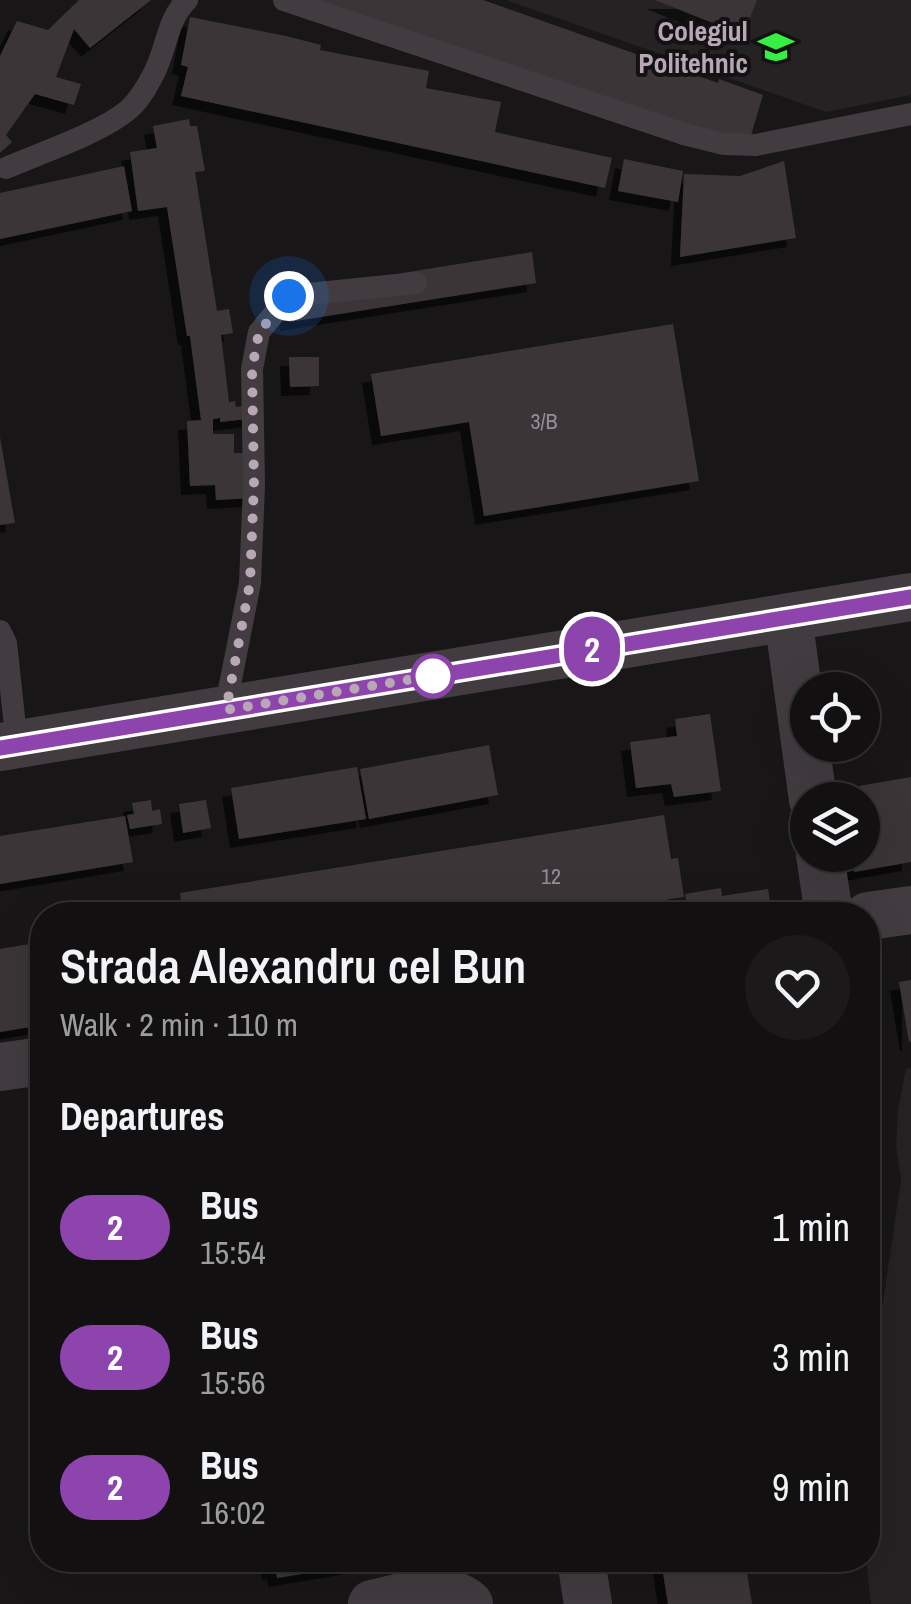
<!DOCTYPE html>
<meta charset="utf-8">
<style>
:root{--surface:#121011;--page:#1b191a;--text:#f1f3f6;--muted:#9c9d9f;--line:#313031}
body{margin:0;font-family:"Archivo Narrow",sans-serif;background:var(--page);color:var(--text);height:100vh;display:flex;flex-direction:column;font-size:38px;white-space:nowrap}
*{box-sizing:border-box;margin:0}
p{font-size:32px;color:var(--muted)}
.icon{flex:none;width:55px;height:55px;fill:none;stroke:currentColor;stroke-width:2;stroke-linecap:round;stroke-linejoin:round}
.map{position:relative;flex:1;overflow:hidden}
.sheet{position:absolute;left:30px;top:902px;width:850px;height:670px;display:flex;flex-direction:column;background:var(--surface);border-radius:40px;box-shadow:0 10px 40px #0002,0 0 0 2px var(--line)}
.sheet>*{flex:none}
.badge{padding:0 20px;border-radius:32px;font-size:35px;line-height:65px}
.buttons{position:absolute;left:790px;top:672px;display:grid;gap:20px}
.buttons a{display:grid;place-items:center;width:90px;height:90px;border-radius:50%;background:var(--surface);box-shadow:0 10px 40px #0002,0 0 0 2px var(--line);font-size:50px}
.you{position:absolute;width:50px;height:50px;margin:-25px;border:8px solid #fff;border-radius:50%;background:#1a73e8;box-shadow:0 0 0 15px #1a73e833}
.map>.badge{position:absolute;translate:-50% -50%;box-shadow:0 0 0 5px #fff}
h2{padding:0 30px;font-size:38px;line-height:90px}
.round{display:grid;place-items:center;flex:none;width:105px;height:105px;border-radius:52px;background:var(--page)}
.head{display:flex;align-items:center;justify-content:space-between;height:170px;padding:0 30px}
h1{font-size:48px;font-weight:600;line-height:75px}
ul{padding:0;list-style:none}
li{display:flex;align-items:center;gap:30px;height:130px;padding:0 30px}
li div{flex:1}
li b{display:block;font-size:38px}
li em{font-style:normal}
li .badge{min-width:110px;font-weight:700;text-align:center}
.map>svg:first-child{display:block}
.built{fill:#252224}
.building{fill:#3a3639;filter:url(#shadow)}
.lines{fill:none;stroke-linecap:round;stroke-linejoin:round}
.lane{stroke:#423c40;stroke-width:22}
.street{stroke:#423c40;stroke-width:48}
.line-casing{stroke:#fff;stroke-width:22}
.line{stroke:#8e44ad;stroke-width:15}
.walk{stroke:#b8a8b6;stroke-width:10;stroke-dasharray:0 18}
.stop-dot{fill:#fff;stroke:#8e44ad;stroke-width:5}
.labels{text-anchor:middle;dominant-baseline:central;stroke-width:8;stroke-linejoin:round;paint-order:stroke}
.number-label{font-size:22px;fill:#988c97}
.poi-label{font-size:28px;font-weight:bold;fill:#b8a8b6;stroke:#131112;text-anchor:end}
</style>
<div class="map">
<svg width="911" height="1604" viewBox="0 0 911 1604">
<defs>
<filter id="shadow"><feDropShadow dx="-9" dy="9" stdDeviation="0" flood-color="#0009"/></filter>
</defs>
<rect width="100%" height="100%" fill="#181617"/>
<path class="built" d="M506,0H911V95L826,112Z
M911,1068V1604H871L866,1560L868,1404L901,1180L896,1146L898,1109L906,1069Z"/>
<path class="building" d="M79,0H151L90,48L74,29L56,77L81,84L74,105L35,94L6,135L12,142L0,153V56L17,21L48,30Z
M314,0H483L718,83L719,79L763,95L748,145Z
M655,0H757L743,35Z
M190,17L286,36L321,45L320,50L429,71L426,88L501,102L495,132L612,158L605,188L181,96L188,67L181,65Z
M189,119L190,126H197L205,171L195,172L217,311L229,309L233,333L221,335L229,402L235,401L236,407L255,404L256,418L220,422V418L213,419V434H234V453H253L255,498L216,500L215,485L190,486L187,421L201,420L190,336H187L167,207L138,211L130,152L157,148L153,126Z
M624,159L683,171L678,202L618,191Z
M784,161L796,238L680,257L684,174L740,176Z
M124,166L132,211L0,239V193Z
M532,252L536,283L289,322L285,292Z
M673,324L699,481L484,516L469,422L381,436L371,374Z
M289,357H319V386L290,387Z
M0,437L15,523L0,525Z
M710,714L721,791L674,797L671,784L636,788L630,742L677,736L675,719Z
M489,745L498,795L369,819L360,769Z
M357,767L366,819L239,839L231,788Z
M911,777V862L854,872L851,855H862L865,820L859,786Z
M151,800L152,811L160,809L162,824L130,829L127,815L134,814L132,803Z
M206,800L211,828L183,833L179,804Z
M664,815L671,859L678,858L684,897L569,915H183L180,893Z
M125,816L133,862L0,884V836Z
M721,888L722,896L768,889L772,915H689L685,894Z
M42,942V1025L0,1032V949Z
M911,980V1042H909L899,982Z
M270,1560H354L355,1565L277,1578L276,1570L271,1571Z
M661,1560H745L752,1604H668Z"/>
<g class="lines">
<path class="lane" d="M284,0L684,134L724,144L756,145L911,114
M6,168C40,153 101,133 128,110C140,100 148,85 155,71C167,47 167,20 187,0
M0,631L6,643L17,745
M225,710L250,583L254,485L252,369L259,332L289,296L416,283"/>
<path class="street" d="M788,617L813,800
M0,747L911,597
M820,855L829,915
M868,916L911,910
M0,1067L42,1061
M581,1560L588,1604
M372,1604C402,1598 443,1581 469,1604"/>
</g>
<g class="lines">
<defs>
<path id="line" d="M0,748L911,597"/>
</defs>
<use href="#line" class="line-casing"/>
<use href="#line" class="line"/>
<path class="walk" d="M289,296L259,332L252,369L254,484L250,583L226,710L450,673L433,676"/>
</g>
<defs>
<symbol id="school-bare" viewBox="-9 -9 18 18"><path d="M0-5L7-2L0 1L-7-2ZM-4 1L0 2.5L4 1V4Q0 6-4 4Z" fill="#36ef42" stroke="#131112" stroke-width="2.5" paint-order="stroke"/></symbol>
</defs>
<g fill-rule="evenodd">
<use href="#school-bare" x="751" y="22" width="50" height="50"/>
</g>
<circle class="stop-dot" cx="433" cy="676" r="20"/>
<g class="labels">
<g class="number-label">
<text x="544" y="421">3/B</text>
<text x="551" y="876">12</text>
</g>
<g class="poi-label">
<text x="748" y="31">Colegiul<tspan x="748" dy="32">Politehnic</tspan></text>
</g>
</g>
</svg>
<div class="buttons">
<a><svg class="icon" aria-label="locate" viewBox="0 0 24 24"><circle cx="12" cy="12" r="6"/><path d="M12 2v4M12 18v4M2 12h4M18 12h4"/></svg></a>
<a><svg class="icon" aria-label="layers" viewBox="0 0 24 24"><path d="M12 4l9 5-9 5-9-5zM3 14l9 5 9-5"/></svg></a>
</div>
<div class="you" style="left:289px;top:296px"></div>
<b class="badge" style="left:592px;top:649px;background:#8e44ad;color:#fff">2</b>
<section class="sheet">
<div class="head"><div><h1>Strada Alexandru cel Bun</h1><p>Walk · 2 min · 110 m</p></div><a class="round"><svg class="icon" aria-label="heart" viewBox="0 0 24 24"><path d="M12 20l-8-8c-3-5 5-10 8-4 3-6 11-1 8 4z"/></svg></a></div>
<h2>Departures</h2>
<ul>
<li><span class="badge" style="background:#8e44ad;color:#fff">2</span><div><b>Bus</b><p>15:54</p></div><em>1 min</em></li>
<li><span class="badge" style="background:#8e44ad;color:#fff">2</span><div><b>Bus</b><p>15:56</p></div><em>3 min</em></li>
<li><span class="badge" style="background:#8e44ad;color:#fff">2</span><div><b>Bus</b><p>16:02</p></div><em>9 min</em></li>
</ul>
</section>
</div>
